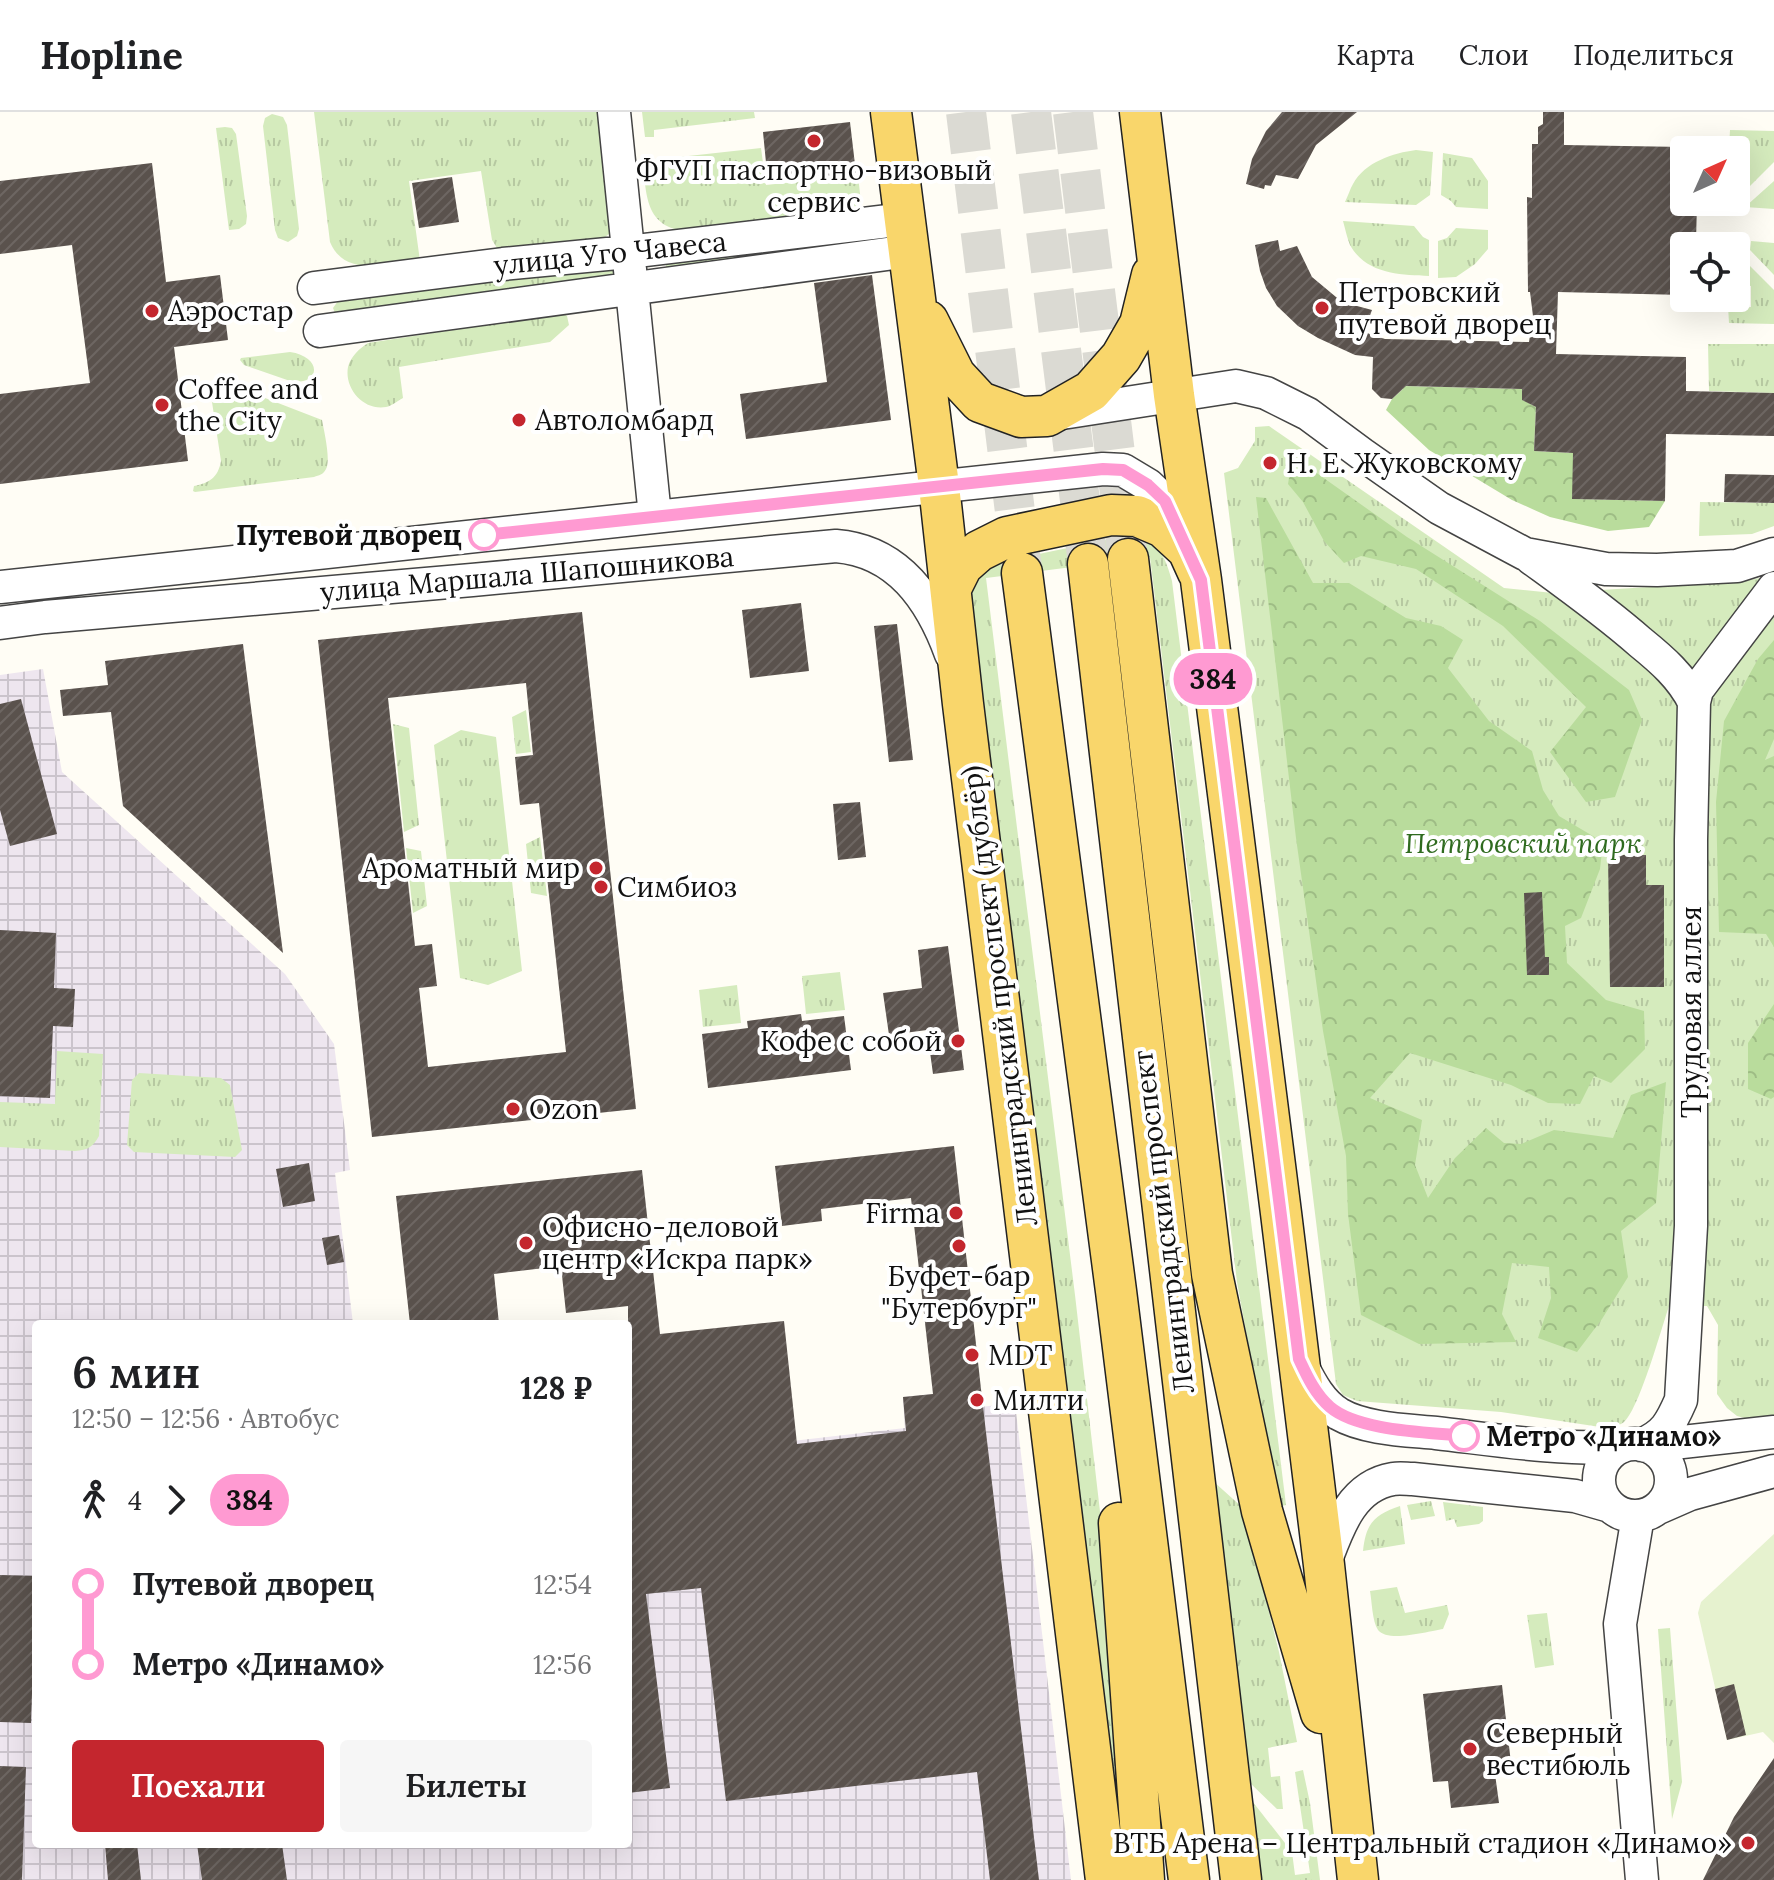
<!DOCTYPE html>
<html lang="ru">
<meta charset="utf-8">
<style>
:root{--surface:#fff;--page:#f6f6f6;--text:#202124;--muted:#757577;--line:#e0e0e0;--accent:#c4262e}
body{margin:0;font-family:Lora,serif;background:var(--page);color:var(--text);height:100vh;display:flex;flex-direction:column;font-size:30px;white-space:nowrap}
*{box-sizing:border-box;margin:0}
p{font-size:26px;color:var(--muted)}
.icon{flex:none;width:44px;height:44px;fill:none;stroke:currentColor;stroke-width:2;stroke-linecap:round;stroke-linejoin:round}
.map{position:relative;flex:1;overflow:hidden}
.details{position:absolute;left:32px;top:1208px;width:600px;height:528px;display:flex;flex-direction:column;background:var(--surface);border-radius:8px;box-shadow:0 8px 32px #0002}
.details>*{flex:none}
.badge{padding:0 16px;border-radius:26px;font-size:28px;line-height:52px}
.needle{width:52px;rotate:45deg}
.buttons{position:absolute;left:1670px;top:24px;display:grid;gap:16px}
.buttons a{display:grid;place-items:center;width:80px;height:80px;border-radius:8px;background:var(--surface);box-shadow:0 8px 32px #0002;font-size:40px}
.map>.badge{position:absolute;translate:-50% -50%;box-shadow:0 0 0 4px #fff}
.legs{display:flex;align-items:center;gap:12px;height:88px;padding:0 40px;font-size:26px}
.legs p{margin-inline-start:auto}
.overview{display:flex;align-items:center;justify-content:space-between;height:136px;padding:0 40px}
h1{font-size:44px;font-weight:600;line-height:60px}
.button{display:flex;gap:16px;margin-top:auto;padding:16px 40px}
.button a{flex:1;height:92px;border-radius:8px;background:var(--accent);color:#fff;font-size:32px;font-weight:600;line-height:92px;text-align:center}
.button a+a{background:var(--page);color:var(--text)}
ul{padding:0 40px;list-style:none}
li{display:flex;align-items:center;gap:28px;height:80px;font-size:30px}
li i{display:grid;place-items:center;width:12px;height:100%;margin:0 10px;background:currentColor}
li i::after{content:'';width:20px;height:20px;margin:-10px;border:6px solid;border-radius:50%;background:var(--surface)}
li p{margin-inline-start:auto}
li:first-child i{background:linear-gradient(#0000 50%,currentColor 0)}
li:last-child i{background:linear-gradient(currentColor 50%,#0000 0)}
header{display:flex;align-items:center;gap:48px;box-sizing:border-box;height:112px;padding:0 40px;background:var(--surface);border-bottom:2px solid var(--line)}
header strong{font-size:38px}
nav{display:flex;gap:44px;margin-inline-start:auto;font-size:28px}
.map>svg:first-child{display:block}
.industrial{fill:url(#industrial-grid)}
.grass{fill:url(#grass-tufts)}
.forest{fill:url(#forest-crowns)}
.pitch{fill:#e6f2cf}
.building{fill:url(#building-hatch);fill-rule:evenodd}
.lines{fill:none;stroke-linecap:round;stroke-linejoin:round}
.major-tunnel{stroke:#dbdad3;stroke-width:40;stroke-dasharray:40 20;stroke-linecap:butt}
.minor-casing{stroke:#444;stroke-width:35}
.major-casing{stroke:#222;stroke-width:43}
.minor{stroke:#fff;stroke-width:32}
.major{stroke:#f9d66b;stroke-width:40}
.line-1-casing{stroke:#fff;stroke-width:18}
.line-1{stroke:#ff9ad2;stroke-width:12}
.poi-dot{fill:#c4262e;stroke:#fff;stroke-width:3}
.stop-1-dot{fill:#fff;stroke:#ff9ad2;stroke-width:4}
.labels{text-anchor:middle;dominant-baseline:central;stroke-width:8;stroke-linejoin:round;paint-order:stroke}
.poi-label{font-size:28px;fill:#111;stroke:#fff;text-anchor:start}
.street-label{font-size:28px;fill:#111;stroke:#fff}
.stop-label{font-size:28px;font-weight:bold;fill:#111;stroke:#fff;text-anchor:end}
.park-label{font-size:28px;font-style:italic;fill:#2f6b1f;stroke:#fff}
</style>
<header>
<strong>Hopline</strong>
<nav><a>Карта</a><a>Слои</a><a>Поделиться</a></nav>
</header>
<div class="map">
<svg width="1774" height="1768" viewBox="0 0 1774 1768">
<defs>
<pattern id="industrial-grid" width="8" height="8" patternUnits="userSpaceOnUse" patternTransform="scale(2)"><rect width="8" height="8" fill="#eee6ef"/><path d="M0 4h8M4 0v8" fill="none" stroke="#cbc4cc"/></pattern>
<pattern id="grass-tufts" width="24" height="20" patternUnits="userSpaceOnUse" patternTransform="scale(2)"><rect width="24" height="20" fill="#d5ebbd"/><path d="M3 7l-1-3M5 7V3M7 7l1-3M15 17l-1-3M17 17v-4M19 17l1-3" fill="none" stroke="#b6c8a1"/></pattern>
<pattern id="forest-crowns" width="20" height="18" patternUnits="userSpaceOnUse" patternTransform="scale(2)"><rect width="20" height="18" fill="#b9dc9c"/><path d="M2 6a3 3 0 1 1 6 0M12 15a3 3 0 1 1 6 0" fill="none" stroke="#9ebc85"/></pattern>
<pattern id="building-hatch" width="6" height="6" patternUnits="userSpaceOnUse" patternTransform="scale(2)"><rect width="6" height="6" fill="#5a524d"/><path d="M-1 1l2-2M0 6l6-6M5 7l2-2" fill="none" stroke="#6d6662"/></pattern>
</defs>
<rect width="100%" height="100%" fill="#fffdf5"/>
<path class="industrial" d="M43,557L62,660L285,862L334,932L350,1058L335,1061L353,1212H36V1732H628V1348L905,1316L903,1285L933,1282L936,1300L1015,1291L1071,1768H0V563Z"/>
<path class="grass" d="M314,0H601L612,120L602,127L505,139L497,136L492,128L481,59L409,69L420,149C388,152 345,166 330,130Z
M642,0H754L755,6L654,18V25H645Z
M272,2L283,5L287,13L299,117L297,124L288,130L278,126L275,118L263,14L265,6Z
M225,15L232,16L236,22L247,104L246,112L239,117L229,118L216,16Z
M1730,18L1774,19V50L1742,82L1740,57H1749V38L1729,36Z
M761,36L766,73L858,63L862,100L687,119C645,116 646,82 643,49Z
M1416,38L1433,40L1430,83L1416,93L1345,90C1348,84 1350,77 1353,72C1365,50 1393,41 1416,38Z
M1443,41L1472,46L1488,69V97L1456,95L1451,89L1441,83Z
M1774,69V97L1745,95Z
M1343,109L1414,114L1423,125L1429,128V164C1400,163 1366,162 1350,133C1347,126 1345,116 1343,109Z
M1456,116L1488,118V137L1475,152L1456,165L1438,166V129L1447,126Z
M850,124L852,138L667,162L665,146Z
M1751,129L1774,131V163L1750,138Z
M625,151L626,166L335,201L333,196L338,189Z
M1748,152L1774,178V212L1729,211L1728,194L1751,195V174L1745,173Z
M563,201L567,204L569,213L550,230L399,255L403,286C397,289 392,294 386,295C364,299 344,277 348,255C351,244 359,237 368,231Z
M1708,232H1774V281L1709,279Z
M290,240C320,244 323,271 293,270L244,253L240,248L241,246Z
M221,269L322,308C324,319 331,348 326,357C323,363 319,363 314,365L195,380L193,379L194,374C209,371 218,366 221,349L210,277L212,271Z
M1269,314L1504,476L1553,481L1745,469L1774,463V1305L1752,1308L1737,1304L1727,1296L1717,1282L1718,1213L1707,1194H1669C1661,1218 1640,1294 1625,1309C1620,1314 1613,1314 1607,1316L1501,1300L1357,1289L1343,1283L1336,1272L1224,361L1238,356L1255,329V315Z
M1700,390L1774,391V414L1752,422L1699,424Z
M1125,424C1157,429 1164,439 1172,469L1286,1393L1282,1394L1258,1286L1237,1170L1150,445L986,466L1075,1183L1107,1460L1132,1768H1123L971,485C976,464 981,458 1001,450Z
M526,598L531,640L516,642L512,605Z
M393,612L409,616L419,713L404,720Z
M461,618L496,625L522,859L488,873L460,866L434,633Z
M540,725L547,784L531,781L526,732Z
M406,736L421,739L427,794L413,801Z
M840,860L845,898L806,902L802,864Z
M737,873L741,911L703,915L699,878Z
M57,939L103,942L99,1024C93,1035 88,1038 75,1039L0,1035V990L55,992Z
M139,961L221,966L230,973L242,1038L235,1045L134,1040L127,1033L132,968Z
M1213,1369L1243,1396L1279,1540L1297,1630L1268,1636L1271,1665L1280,1664L1283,1697H1277L1247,1668Z
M1431,1389L1435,1404L1411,1408L1407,1393Z
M1443,1390L1483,1395V1409L1479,1412L1457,1415L1454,1407L1446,1409Z
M1400,1394L1405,1432L1363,1439C1366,1411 1374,1403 1400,1394Z
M1397,1475L1405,1501L1447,1493L1449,1502L1443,1517C1429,1519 1388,1531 1378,1518C1372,1509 1372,1490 1370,1479Z
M1547,1501L1554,1553L1535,1556L1527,1503Z
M1670,1516L1682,1670L1672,1707L1658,1517Z
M1303,1658L1310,1691L1320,1768H1259L1249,1685L1292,1740L1295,1763L1310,1761L1295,1660Z"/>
<path class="forest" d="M1403,274L1522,277L1523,288L1536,295L1534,339L1573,341V387L1665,389L1649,415L1608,419L1550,405L1512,388L1429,338L1386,298L1392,287L1403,277Z
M1298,357H1311L1407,425L1540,509L1629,578L1642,608L1615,685L1586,690L1550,640L1586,595L1503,514L1416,457L1361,444L1344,451L1324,429L1303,390L1288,372L1289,366Z
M1256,385L1266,386L1313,471H1349L1406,506L1441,514L1463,528L1448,556L1489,609L1532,639L1543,678L1559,704L1603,730L1600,757L1581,806L1565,814L1567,851L1606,888L1644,899L1645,937L1611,971L1594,964L1580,992L1548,991L1511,973L1410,941L1370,986L1422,1008L1415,1053L1428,1086L1455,1046L1486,1016L1504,1031L1521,1032L1554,1018L1613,1026L1631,983L1666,970L1656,1091L1621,1119L1628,1165L1602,1207L1577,1240L1538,1226L1551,1186L1549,1155L1512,1151L1502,1202L1516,1230L1419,1232L1361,1203L1348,1102L1346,1044L1323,919L1296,726Z
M1774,528V627L1765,648L1774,644V835L1766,822L1719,820L1716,690L1724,609L1758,547Z
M1774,892V985L1771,987L1748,977V931Z"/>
<path class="pitch" d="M1774,1422V1631L1763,1620L1727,1628L1698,1501L1701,1490Z"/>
<path class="building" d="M1282,0H1357L1316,33L1298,67L1276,63L1271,74L1265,73L1264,77L1246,72L1252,47L1266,19Z
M1543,0H1564V33L1684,35V90H1697L1696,130H1685L1684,134V183L1558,180L1556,242L1686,245V279L1774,281V324L1666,322L1665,389L1572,387L1573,341L1534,339L1536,295L1522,288V277L1406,274L1392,287L1381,286L1372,277L1373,245L1355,243L1318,226L1298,214L1277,194L1266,176L1260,159L1255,133L1278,128L1280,139L1297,134L1312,165L1342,190L1372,198L1364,220L1385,227L1529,230L1533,204L1530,180H1528L1527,85L1532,86V32H1538V15L1543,12Z
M850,10L856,61L768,71L763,20Z
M152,51L166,170L220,163L228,228L174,235L188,349L0,372V282L90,271L72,133L0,142V69Z
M452,65L459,110L419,116L412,71Z
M872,163L891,308L746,327L740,282L827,270L814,171Z
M1725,362L1774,363V391L1724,390Z
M801,491L809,559L750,566L742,498Z
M582,500L636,997L372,1025L318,528ZM526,571L533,643L515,645L520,693L539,691L566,940L428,955L419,876L437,874L432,832L415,834L388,586Z
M897,512L913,648L889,650L874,514Z
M243,532L250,588L283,841L123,694L111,600L63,604L60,578L108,573L105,549Z
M21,587L57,722L10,734L0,698V592Z
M860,690L866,745L838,748L833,692Z
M1608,743H1646V773H1664V875H1610Z
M1542,780L1545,845H1549V863H1527L1524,781Z
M0,818L56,821L54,876L75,877L73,915L53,914L50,986L0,984Z
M948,834L964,958L933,962L927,918L889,923L883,881L922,876L918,838Z
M801,902L802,909L844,904L851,958L708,976L702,922L748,916L747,909Z
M954,1034L983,1295L1039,1768H990L977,1660L726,1689L701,1476L646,1482L670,1676L628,1681V1194L566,1201L561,1154L494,1162L499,1212H410L396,1084L642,1058L660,1222L784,1209L797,1332L906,1319L903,1285L933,1282L911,1086L821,1097L822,1109L782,1114L775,1054Z
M309,1051L315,1089L283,1095L276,1057Z
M339,1123L344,1150L327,1153L322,1126Z
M0,1463L36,1464L31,1611L0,1610Z
M1734,1572L1746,1623L1727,1628L1715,1577Z
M1502,1573L1512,1660L1495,1662L1499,1691L1451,1696L1448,1669L1433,1670L1423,1582Z
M1774,1646V1768H1703L1734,1705Z
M0,1654L26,1655L22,1768H0Z
M105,1732H137L141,1768H108Z
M197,1732H282L287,1768H202Z"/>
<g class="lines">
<path class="major-tunnel" d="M966,0L1022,457
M1031,0L1087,444
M1073,0L1128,447"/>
<defs>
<path id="minor" d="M614,0L655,404
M314,176L503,152L628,140L905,107
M320,219L909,139
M1062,301L1236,274L1266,281L1308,302L1362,342L1439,396L1525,442L1606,457L1657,458L1737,454L1774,442
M1531,446C1568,473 1606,500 1640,530C1661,547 1682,565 1694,590
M0,475L1103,357L1123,358L1148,373L1165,389L1187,435
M0,511L45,505L472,468L836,434C898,439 931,487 951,542
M1302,1254C1311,1272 1321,1291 1339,1302C1365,1317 1406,1318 1436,1321C1497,1328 1559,1338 1621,1335
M1599 1368a36 36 0 1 1 72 0a36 36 0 1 1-72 0Z
M1641,1333C1665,1323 1671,1311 1681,1288L1691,1114V728L1694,590L1697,578L1774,476
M1646,1334L1774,1320
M1658,1396L1690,1382L1774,1359
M1638,1404L1620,1512L1642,1768
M1324,1453C1337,1419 1350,1374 1393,1367C1400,1366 1407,1367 1413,1367L1575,1384L1610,1394"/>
<path id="major" d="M891,0L939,374L963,592L1106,1768
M1140,0L1174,283L1201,468L1281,1101L1324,1453L1358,1768
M928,209L955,263L980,290L1021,305L1047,304L1091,279L1121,245L1140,212L1152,163
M1128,447L1212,1162L1262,1399L1321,1601
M1088,452L1241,1768
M1022,461L1116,1179L1189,1768
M951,476L962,454L979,439L1007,425L1111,403L1137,404L1163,415L1188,438L1198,460
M1119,1411L1144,1768"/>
</defs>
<use href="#minor" class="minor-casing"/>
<use href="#major" class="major-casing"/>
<use href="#minor" class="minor"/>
<use href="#major" class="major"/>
</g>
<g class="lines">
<defs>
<path id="line-1" d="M484,423L1103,357L1123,358L1148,373L1165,389L1201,468L1299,1247C1307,1264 1315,1282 1330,1295C1358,1319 1427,1320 1464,1324"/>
</defs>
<use href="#line-1" class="line-1-casing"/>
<use href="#line-1" class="line-1"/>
</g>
<g class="poi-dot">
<circle cx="814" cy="29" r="8"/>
<circle cx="1322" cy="196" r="8"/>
<circle cx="152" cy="199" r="8"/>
<circle cx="162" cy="293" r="8"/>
<circle cx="519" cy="308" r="8"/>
<circle cx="1270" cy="351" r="8"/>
<circle cx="596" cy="756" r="8"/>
<circle cx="601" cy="775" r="8"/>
<circle cx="958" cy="929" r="8"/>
<circle cx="513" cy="997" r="8"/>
<circle cx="956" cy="1101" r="8"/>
<circle cx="526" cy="1131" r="8"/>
<circle cx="959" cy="1134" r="8"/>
<circle cx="972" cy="1243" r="8"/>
<circle cx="977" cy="1288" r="8"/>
<circle cx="1470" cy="1637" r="8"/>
<circle cx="1748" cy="1731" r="8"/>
</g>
<g class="stop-1-dot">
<circle cx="484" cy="423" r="14"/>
<circle cx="1464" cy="1324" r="14"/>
</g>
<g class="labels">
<g class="poi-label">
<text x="814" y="58" text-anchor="middle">ФГУП паспортно-визовый<tspan x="814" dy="32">сервис</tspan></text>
<text x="1338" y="180">Петровский<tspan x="1338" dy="32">путевой дворец</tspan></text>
<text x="168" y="199">Аэростар</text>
<text x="178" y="277">Coffee and<tspan x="178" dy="32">the City</tspan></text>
<text x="535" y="308">Автоломбард</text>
<text x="1286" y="351">Н. Е. Жуковскому</text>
<text x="580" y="756" text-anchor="end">Ароматный мир</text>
<text x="617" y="775">Симбиоз</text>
<text x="942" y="929" text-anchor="end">Кофе с собой</text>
<text x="529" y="997">Ozon</text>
<text x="940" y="1101" text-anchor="end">Firma</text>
<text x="542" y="1115">Офисно-деловой<tspan x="542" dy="32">центр «Искра парк»</tspan></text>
<text x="959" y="1164" text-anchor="middle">Буфет-бар<tspan x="959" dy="32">"Бутербург"</tspan></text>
<text x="988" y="1243">MDT</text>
<text x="993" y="1288">Милти</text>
<text x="1486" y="1621">Cеверный<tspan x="1486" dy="32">вестибюль</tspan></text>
<text x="1732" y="1731" text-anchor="end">ВТБ Арена – Центральный стадион «Динамо»</text>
</g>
<g class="street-label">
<text transform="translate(610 141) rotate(-6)">улица Уго Чавеса</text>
<text transform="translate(527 462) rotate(-5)">улица Маршала Шапошникова</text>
<text transform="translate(999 884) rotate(-97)">Ленинградский проспект (дублёр)</text>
<text transform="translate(1691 900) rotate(-90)">Трудовая аллея</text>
<text transform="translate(1163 1110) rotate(-97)">Ленинградский проспект</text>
</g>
<g class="stop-label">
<text x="462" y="423">Путевой дворец</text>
<text x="1486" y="1324" text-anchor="start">Метро «Динамо»</text>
</g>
<g class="park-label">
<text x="1523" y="731">Петровский парк</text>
</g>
</g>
</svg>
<div class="buttons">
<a><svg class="needle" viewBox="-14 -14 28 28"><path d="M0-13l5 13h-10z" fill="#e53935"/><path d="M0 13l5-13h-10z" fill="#757577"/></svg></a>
<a><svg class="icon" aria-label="locate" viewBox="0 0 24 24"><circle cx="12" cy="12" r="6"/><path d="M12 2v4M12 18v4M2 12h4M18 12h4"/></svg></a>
</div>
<b class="badge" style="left:1213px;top:567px;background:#ff9ad2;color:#111">384</b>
<section class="details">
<div class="overview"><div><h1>6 мин</h1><p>12:50 – 12:56 · Автобус</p></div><b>128 ₽</b></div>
<div class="legs"><svg class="icon" aria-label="walk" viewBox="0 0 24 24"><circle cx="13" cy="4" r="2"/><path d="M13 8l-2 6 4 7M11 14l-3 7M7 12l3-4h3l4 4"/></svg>4<svg class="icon" aria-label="forward" viewBox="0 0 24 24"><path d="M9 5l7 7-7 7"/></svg><b class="badge" style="background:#ff9ad2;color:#111">384</b></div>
<ul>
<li><i style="color:#ff9ad2"></i><b>Путевой дворец</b><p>12:54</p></li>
<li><i style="color:#ff9ad2"></i><b>Метро «Динамо»</b><p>12:56</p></li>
</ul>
<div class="button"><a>Поехали</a><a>Билеты</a></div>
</section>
</div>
